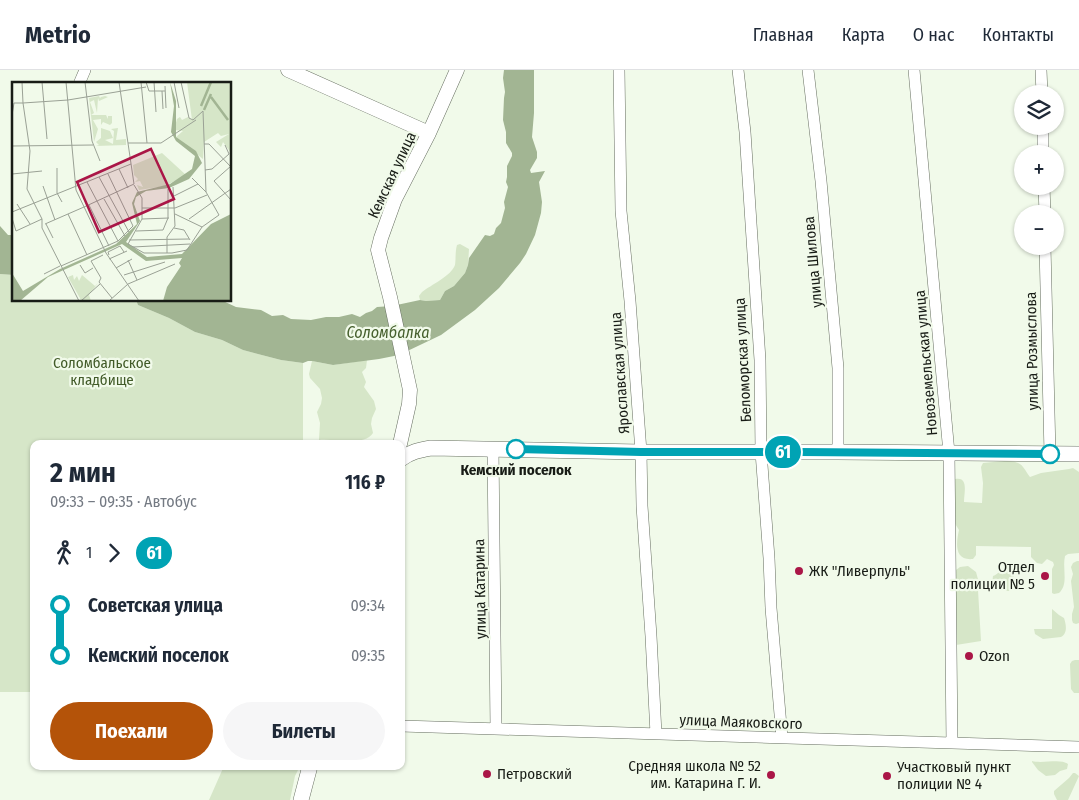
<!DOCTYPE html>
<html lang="ru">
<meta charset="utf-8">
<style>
:root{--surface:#fff;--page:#f6f6f7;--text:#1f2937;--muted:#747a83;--line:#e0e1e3;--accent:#b45309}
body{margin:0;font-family:"Fira Sans Condensed",sans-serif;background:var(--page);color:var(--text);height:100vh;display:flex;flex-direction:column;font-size:19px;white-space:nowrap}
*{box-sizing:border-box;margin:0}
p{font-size:16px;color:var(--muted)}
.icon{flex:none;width:28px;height:28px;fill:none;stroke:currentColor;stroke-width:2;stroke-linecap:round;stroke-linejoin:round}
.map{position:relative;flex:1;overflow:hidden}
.details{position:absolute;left:30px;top:370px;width:375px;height:330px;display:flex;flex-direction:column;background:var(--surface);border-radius:10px;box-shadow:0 1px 4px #0004}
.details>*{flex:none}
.badge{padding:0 10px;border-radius:16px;font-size:18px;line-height:32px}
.controls{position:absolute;left:1014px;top:15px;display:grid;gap:10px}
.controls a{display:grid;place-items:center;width:50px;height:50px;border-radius:50%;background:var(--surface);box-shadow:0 1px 4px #0004;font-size:25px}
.map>.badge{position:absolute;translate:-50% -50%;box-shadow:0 0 0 2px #fff}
.legs{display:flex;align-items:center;gap:8px;height:55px;padding:0 20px;font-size:16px}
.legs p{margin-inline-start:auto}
.overview{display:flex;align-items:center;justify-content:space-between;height:85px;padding:0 20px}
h1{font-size:28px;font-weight:700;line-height:38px}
.primary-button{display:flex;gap:10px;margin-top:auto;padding:10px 20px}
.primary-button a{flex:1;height:58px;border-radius:30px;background:var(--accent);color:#fff;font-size:20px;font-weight:700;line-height:58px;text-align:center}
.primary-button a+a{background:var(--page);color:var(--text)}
ul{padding:0 20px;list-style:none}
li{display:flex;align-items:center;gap:18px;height:50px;font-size:19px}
li i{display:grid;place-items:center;width:8px;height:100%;margin:0 6px;background:currentColor}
li i::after{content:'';width:12px;height:12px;margin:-6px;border:4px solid;border-radius:50%;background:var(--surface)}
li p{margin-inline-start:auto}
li:first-child i{background:linear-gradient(#0000 50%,currentColor 0)}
li:last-child i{background:linear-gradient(currentColor 50%,#0000 0)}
header{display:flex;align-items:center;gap:30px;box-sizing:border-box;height:70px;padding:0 25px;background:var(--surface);border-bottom:1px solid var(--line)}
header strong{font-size:24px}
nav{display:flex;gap:28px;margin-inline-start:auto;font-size:18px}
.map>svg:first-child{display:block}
.green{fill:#d6e6c8}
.water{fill:#a2b593}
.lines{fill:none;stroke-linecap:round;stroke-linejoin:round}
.minor-casing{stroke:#666e60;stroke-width:12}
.tertiary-casing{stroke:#666e60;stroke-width:15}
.secondary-casing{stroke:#666e60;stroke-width:16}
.minor{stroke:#fff;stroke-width:11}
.tertiary{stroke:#fff;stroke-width:14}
.secondary{stroke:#fff;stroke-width:15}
.line-1-casing{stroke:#fff;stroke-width:11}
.line-1{stroke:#00a3b4;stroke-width:8}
.stop-1-dot{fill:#fff;stroke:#00a3b4;stroke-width:2.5}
.poi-dot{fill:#aa1647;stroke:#f1faea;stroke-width:2}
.labels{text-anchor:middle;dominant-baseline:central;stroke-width:4.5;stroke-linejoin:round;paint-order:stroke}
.street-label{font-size:15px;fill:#181c16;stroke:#f1faea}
.park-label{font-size:15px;fill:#425b29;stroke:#f1faea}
.stop-label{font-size:15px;font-weight:bold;fill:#181c16;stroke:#f1faea}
.poi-label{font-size:15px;fill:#181c16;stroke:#f1faea;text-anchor:start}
.water-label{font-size:16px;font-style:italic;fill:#46602e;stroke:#f1faea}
.inset-river{fill:none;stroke:#a2b593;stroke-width:2.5}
.inset-road{fill:none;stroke:#9aa195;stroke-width:1}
.view{fill:#aa1647;fill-opacity:0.15;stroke:#aa1647;stroke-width:2.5}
.inset-edge{fill:none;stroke:#181c16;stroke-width:2.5}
</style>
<header>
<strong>Metrio</strong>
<nav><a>Главная</a><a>Карта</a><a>О нас</a><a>Контакты</a></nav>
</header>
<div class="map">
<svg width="1079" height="730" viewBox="0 0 1079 730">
<rect width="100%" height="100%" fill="#f1faea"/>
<path class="green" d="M460,174L469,179L468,195L465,203L454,216L445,221L440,230L426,231L420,230L419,226L422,222C431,215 451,206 455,195C456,189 455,182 457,175Z
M0,204L14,205V230H136L138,235L169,248L195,262L222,270L243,280L281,290L303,293V374H34V622H0Z
M367,290L366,298L362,302L366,312L364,317L374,331L376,339L372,348L371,354L373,363C364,377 333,368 319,370L320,353L317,342L321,334L322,328L320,319L310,308L309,304L312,291L333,295Z
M1004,391C1010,391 1019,391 1023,397C1026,400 1027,404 1030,407L1041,403L1069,399L1073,398L1079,402V483L1068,484L1065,486C1062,499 1069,514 1059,523L1054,524L1052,523V499L1054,495L1053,492L1047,489L1042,494L1037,493L1031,487V477L976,476V485L973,489C954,491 956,473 959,460L954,452L953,413L955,409C969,406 964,423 964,432L982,433L983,413L981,397L983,393Z
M1077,491H1079V553L1076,554L1073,553L1072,550V544L1074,537L1071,511L1073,504L1071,497L1073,493Z
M968,496L976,502L979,513L992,514L993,506C999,504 998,501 1003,499C1015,495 1014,511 1015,518L1010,521L978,520L981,571L956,575V500L960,497Z
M1052,539L1059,545L1064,548C1066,554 1068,563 1061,567L1043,569L1035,564L1034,559H1052Z
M1075,590H1079V623H1074L1071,619L1070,594L1072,591Z
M1032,691C1043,694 1060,688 1068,694L1067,699L1060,701L1055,705L1046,706L1038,700L1032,692Z
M224,696H300L295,706L290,730H209Z
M1073,703H1075L1079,706L1068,730H1057L1054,724V721L1069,708Z"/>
<path class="water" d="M504,0H534V43L532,67L537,82V88L530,100L531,103L545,101L539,112L542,132L541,143L535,165L526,184L520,193L499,218L475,240L441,265L399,285L379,289L333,295L312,291H308L303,293L281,290L243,280L222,270L195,262L169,248L138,235L136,230H221L236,237L261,240L272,246L283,245L291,249L311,250L326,247H339L352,244L360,247L366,243L372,241L377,237L392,236L420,230L426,231L440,230L445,221L454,216L465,203L468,195L469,188L485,165L490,166L494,164L496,158L501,153L505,138L504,132L508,117L506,112L507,107V96L512,86V83L506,73V62L503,50L504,28L505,22L503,8Z
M0,156L8,165H14V205L0,204Z"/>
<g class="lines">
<defs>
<path id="minor" d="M619,0L621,141L630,231L641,382L642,436L651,566L656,664
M738,0L745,62L760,290L761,382L769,488L771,538L782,668
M808,0L821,111L838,298V382
M914,0L949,383L952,673
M1041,0L1042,24
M79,14L85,0
M1043,56V84
M1044,116L1045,144
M1045,176L1050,384
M493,378L496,659
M401,656L1079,677"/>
<path id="tertiary" d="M288,0L429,63
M400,374L409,334L410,320L390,227L378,180L381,168L395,129L429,63L457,0"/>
<path id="secondary" d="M401,389C410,382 419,380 431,378L641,382H838L1079,384
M301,730L310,696"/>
</defs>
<use href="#minor" class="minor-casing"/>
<use href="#tertiary" class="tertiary-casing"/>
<use href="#secondary" class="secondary-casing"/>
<use href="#minor" class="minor"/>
<use href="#tertiary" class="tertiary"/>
<use href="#secondary" class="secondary"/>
</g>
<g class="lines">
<defs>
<path id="line-1" d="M516,379L641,382H800L1050,384"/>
</defs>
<use href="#line-1" class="line-1-casing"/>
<use href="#line-1" class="line-1"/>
</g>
<g class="stop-1-dot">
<circle cx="516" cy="379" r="9"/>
<circle cx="1050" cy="384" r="9"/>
</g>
<g class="poi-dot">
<circle cx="799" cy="501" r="5"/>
<circle cx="1045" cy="506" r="5"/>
<circle cx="969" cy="586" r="5"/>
<circle cx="487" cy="704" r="5"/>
<circle cx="771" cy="705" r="5"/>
<circle cx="887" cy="706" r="5"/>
</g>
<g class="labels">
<g class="street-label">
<text transform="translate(392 105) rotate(-65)">Кемская улица</text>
<text transform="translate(813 192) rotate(-95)">улица Шилова</text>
<text transform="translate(1032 281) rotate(-91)">улица Розмыслова</text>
<text transform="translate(743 290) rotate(-93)">Беломорская улица</text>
<text transform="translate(926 293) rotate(-95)">Новоземельская улица</text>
<text transform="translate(620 303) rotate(-94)">Ярославская улица</text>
<text transform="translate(480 519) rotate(-91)">улица Катарина</text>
<text transform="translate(741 652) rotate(2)">улица Маяковского</text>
</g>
<g class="park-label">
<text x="102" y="293">Соломбальское<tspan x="102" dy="17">кладбище</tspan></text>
</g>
<g class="stop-label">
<text x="516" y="400">Кемский поселок</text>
</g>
<g class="poi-label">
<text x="1035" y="497" text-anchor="end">Отдел<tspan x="1035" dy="17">полиции № 5</tspan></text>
<text x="809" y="501">ЖК "Ливерпуль"</text>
<text x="979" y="586">Ozon</text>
<text x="761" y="696" text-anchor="end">Средняя школа № 52<tspan x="761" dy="17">им. Катарина Г. И.</tspan></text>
<text x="897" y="697">Участковый пункт<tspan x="897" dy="17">полиции № 4</tspan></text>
<text x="497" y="704">Петровский</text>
</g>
<g class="water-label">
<text x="388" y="262">Соломбалка</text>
</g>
</g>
<g transform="translate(12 12)">
<rect width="219" height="219" fill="#f1faea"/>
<path d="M175,0H219V71L211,60L209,65L204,60L217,52L209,54L206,51L192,60L191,77L164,55L171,49L162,48L165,37L168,35L170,38L176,35L180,38ZM87,14L88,16L89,15L93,14L96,15L87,19L86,16L85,31L82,18L78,20L82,31L79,33H94L96,37V34H100V41L98,43L91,40L89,43V37L81,38L86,47L82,60L77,16ZM89,46L98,49L101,56L93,58L101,62L102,49L99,47L106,46L104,58L114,57V63L84,64L87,63L84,60L89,56ZM150,71L174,93L153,104L127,108L125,103L131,105L128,99L123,100L126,97L122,93L121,83ZM61,193L62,198L65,194L67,199L70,193L83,204L86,201L77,213L79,219L69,218L56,195Z" fill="#d6e6c8"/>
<path d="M158,0L164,19V55L184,69L190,81L177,97L157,106L134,109L124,115L122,122L128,139L114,160L135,175L170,172L199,142L219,132V219H151L155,205L169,184L167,181L170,176L134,179L110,162L36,195L8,219H0V191L11,209L48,187L104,162L125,142L120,121L125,110L158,102L180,87L183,74L164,59L159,50L162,24Z" fill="#a2b593"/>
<path class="inset-river" d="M199,15L216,38M189,24L199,0M192,28L199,12"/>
<path class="inset-road" d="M30,0L35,57M54,0L64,108L94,171L127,219M73,0L80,59L88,79M129,0L135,61M134,0L137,9H153M142,0L144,30M162,0L167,26M169,0L177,36L181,38L191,29L194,110M153,4L154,26M150,9L151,27M56,18L134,5M56,18L11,21L18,69L15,107L30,137V146L67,219M0,33L2,21H11L10,0M116,61H149L184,38M192,62H197L219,85M0,64L81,63M219,84L202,99L219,118M45,86V111L50,120M107,87L116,106M193,88L200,87L217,72L213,63M0,92L30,89M87,95L117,150M75,100L106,159M122,103L130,116V137L116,162L132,171H160L175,168L190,145L207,133L194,110L180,96M31,104L43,138M162,114L186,102M92,117L113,154M5,122L18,142M77,123L97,164M72,125L122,102L107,0M130,126H163L195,113M0,130L119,82M56,132L75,173M163,132L190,145M0,136L4,149L30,137M130,137L157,136M177,137L219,107M33,142L72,125M34,142L41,156M162,146L172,148L178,158M124,149L151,148L156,136V107M117,158L177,157M121,165L178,162M155,171V155L163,144L161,105M91,173L79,179L89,196L87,200L100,216M97,173L96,170L108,164L112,170M97,177L115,169M116,178L125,198M68,183L73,191L81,186M49,184L106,159L121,144L96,92M104,186L120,177M32,192L48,184M112,193L153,180M116,202L163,182M69,219L88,202M97,219L116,202"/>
<path class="view" d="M139,67L162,117L87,150L65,100Z"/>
<rect width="219" height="219" class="inset-edge"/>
</g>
</svg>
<div class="controls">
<a><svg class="icon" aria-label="layers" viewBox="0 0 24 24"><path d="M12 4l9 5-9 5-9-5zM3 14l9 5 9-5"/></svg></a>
<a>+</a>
<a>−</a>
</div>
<b class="badge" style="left:783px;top:382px;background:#00a3b4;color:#fff">61</b>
<section class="details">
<div class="overview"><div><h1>2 мин</h1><p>09:33 – 09:35 · Автобус</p></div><b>116 ₽</b></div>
<div class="legs"><svg class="icon" aria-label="walk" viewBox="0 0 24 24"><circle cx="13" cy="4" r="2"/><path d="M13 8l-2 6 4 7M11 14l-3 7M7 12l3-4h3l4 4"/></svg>1<svg class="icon" aria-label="forward" viewBox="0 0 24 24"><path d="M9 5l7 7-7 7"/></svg><b class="badge" style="background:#00a3b4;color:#fff">61</b></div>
<ul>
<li><i style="color:#00a3b4"></i><b>Советская улица</b><p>09:34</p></li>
<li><i style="color:#00a3b4"></i><b>Кемский поселок</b><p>09:35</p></li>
</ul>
<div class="primary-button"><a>Поехали</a><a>Билеты</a></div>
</section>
</div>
